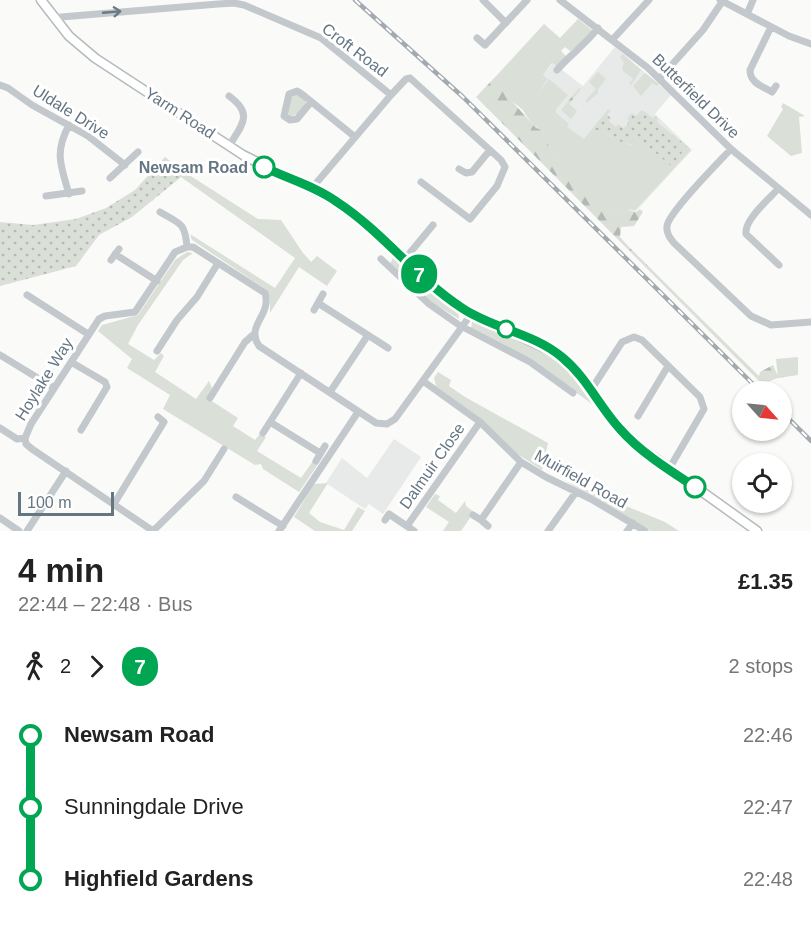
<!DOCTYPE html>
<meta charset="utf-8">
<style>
:root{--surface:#fff;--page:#f2f2f2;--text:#222;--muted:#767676}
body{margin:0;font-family:Arial,sans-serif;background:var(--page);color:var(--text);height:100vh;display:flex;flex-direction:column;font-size:22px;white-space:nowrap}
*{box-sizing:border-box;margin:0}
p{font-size:20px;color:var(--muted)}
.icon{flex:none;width:33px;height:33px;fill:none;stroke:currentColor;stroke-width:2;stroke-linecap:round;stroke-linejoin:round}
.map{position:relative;height:531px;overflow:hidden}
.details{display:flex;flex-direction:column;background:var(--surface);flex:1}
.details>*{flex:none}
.badge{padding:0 12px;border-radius:20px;font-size:21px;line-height:39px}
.needle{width:39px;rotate:117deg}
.controls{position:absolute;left:732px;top:381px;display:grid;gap:12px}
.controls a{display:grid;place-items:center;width:60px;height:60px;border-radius:50%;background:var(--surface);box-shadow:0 2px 4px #0004;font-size:30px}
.scale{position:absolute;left:18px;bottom:15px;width:96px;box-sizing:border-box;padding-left:6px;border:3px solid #657683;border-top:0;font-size:16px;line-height:21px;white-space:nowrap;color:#657683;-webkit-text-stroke:4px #fff;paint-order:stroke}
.map>.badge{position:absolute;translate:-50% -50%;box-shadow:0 0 0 3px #fff}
.legs{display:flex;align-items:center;gap:9px;height:66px;padding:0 18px;font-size:20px}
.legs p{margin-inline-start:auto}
.headline{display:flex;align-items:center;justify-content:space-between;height:102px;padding:0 18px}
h1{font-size:33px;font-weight:700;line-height:45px}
ul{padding:0 18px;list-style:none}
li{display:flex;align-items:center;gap:21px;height:72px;font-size:22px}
li i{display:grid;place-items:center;width:9px;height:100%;margin:0 8px;background:currentColor}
li i::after{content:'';width:15px;height:15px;margin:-8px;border:4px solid;border-radius:50%;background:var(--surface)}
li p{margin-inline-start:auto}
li:first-child i{background:linear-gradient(#0000 50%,currentColor 0)}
li:last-child i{background:linear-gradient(currentColor 50%,#0000 0)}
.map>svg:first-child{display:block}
.built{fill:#e8e9e9}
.grass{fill:#dadfd7}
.forest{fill:url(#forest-firs)}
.park{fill:url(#park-dots)}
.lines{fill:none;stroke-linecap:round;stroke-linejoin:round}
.major-casing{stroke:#b5babe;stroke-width:11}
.minor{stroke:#c3c8cc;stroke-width:7}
.major{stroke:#fff;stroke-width:8}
.rail-casing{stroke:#a2aab0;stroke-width:4.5}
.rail{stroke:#fff;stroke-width:2;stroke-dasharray:7;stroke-linecap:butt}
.oneway{stroke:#6a7a87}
.line-1-casing{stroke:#fff;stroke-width:14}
.line-1{stroke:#00a651;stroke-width:9}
.stop-1-dot{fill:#fff;stroke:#00a651;stroke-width:3}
.labels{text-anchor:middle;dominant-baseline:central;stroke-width:6;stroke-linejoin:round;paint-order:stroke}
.street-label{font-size:16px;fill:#657683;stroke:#fff}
.stop-label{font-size:16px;font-weight:bold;fill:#657683;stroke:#fff;text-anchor:end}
</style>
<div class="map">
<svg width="811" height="531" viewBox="0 0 811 531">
<defs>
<pattern id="forest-firs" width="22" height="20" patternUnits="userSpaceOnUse" patternTransform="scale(1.5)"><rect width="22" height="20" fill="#dadfd7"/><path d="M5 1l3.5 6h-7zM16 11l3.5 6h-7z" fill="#b4b9b4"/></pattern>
<pattern id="park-dots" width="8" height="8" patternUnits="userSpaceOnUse" patternTransform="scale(1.5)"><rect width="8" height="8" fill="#dadfd7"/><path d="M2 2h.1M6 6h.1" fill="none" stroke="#b4b9b4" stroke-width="1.8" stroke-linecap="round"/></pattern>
</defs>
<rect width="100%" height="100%" fill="#fafaf8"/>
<path class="built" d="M615,47L671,95L655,114L692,150L637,210L622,218L611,216L558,162L524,113L548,79L543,75L553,63L583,86Z
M394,439L421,457L383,514L369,504L365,509L326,483L342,458L367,478Z"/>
<path class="grass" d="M578,19L593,31L586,41L570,51L565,47L561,51L566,56L558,67L552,63L543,75L548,79L533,101L549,79L568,95L556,109V113L569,124L567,127L584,139L592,129L604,132L618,141L634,146L631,142L636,136L671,165L687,146L691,150L635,210L630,209L623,216L611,215L571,175L551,151L542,130C533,126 530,120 525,113C515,99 497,100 499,73L544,24L560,38Z
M623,54L641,70L631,85L629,84L633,79L622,70L624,62L620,57Z
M598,72L606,79L598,89V93L587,103L585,101L596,89L589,82Z
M645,73L659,84L657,86L652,83L641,96L633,86Z
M294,93L305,100L306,103L299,113L290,117L287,116L291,96Z
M783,103L805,116L799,117L802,153L791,156L767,136L783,109L781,107Z
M186,173L258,219L281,220L303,253L311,262L317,256L337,271L327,286L299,267L270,313V300L267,290L192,240L190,234L275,288L295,258L181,177Z
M187,252L193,253L183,260L138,325L128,344L154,360L161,353L164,356L155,372L196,399L209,381L212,388L207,398L238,418L233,426L255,440L260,434L266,437L257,451L301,478L313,461L318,464L299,492L263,469L261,464L255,465L163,409L170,395L127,368L132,359L98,331L102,325L138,315L175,260Z
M393,258L431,291L458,311L459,319L429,301L390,264Z
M472,322H476L543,350L569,371L592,404L528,358L471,329Z
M798,357V374L778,378L776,359Z
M438,372L451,380L449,386L465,397L548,443L542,470L516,453L482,420L436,386L434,378Z
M565,481L665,522L679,531H651Z
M328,483L309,513L320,522L344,530L358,507L365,511L352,531H315L294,517L314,484Z
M435,494L440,496L438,500L456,513L465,501L466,506L474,512L461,531H443L449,522L426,507Z"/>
<path class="forest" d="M499,73L501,89L536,128L542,130L551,151L559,161L611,215L623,216L628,211L636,212L640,209L643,212L634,226L621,227L620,237L628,246L759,376L760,372L773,365L777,374L796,371L798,375L778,378L762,384L476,97Z
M579,88L581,89L569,104L577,111L571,119L561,110Z"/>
<path class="park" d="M608,109L611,111L607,115L611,118L609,121L616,127L618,124L624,128L628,123V117L632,113L636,116L642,110L653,118L655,116L658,119L657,122L687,146L671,166L636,136L631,142L637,146L618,141L604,132L592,129Z
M165,157L186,173L132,217L99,235L76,266L0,286V222L33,225L76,219L106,208L135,190Z"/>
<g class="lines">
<defs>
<path id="major" d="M41,0L69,36L95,58L243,155L337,202L363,222L432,286L463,309L558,354L579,374L613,422L634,443L757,531"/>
</defs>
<use href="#major" class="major-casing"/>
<path class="minor" d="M483,0L506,23
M560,0L648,68L731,149L811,215
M720,0L789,36L811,44
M747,14L753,0
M55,20L61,17L218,4L234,3L244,5L321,38L391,95
M771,27L750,70C750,83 762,86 772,92L776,86
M477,38L485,45L527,0
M613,39L649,0
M557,70C570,55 586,44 598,28
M660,78L703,30L722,2
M0,85L8,88L32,105L88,136L125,165
M311,102L297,119L290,120L284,116L289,94L297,91L303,95L355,137
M229,146C242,125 254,114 229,96
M731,149C719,162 669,212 667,226C666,233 670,238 674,243L751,316L771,325L811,322
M459,169L466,173L472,172L490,150
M110,178L138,152
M312,188L391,95L406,79L410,78L501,160L505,167L497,186L470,219L421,182
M778,189C768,200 744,220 746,234L779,265
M69,194C61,166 54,153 69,125
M46,196L82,191
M160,212C180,224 185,222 187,247
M115,254L157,281
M381,259L429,304L459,325L530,362L573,393
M111,260L119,249
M404,260L433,225
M27,295L88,334
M318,303L388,348
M314,310L323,294
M157,351L177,320L197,297L218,263
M0,355L54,388
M71,362L105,382L107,387L81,430
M423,381L480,422L521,462L546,477L591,499L645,531
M591,390L622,342L634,337L642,340L700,397L704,409L669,469
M330,392L368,335
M210,398L245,342L253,335
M638,416L668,366
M270,422L320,453
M0,428L17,439L25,438
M263,433L301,373
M25,438L31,424L99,319L105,316L135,312L175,252L187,247H193L265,293C272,316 245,325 259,346L376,423L387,424L395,419L472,313
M25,438L26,444L32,449L153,531
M316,461L325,446
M236,497L283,526
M114,504L164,422L158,417
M473,515L481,520
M0,518L19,531
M385,520L389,514L414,531
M407,526L480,422
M488,526L481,520L521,462
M27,531L66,471
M153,531L204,481L224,449
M279,531L358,412
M548,531L576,492
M627,531L633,523"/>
<use href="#major" class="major"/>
<defs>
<path id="rail" d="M355,0L463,97L761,392
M782,412L811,441"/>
</defs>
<use href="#rail" class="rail-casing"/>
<use href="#rail" class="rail"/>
</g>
<defs><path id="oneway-shaft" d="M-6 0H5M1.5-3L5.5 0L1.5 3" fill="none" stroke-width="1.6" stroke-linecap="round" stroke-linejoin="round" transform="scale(1.5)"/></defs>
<use class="oneway" href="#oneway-shaft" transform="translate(112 12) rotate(-5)"/>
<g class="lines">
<defs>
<path id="line-1" d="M264,167C288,179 315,186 337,202C383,232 416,278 462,308C493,329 534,333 563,358C587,378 599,406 620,429C640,452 669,470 695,487"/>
</defs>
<use href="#line-1" class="line-1-casing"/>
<use href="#line-1" class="line-1"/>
</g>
<g class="stop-1-dot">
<circle cx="264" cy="167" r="10"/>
<circle cx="506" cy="329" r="8"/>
<circle cx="695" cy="487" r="10"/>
</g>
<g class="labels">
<g class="street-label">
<text transform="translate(355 50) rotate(37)">Croft Road</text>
<text transform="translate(696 96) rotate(44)">Butterfield Drive</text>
<text transform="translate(71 112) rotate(32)">Uldale Drive</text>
<text transform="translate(180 113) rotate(33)">Yarm Road</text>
<text transform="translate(44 379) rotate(-58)">Hoylake Way</text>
<text transform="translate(432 466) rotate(-55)">Dalmuir Close</text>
<text transform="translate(581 479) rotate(29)">Muirfield Road</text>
</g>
<g class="stop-label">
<text x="248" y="167">Newsam Road</text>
</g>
</g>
</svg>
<div class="controls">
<a><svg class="needle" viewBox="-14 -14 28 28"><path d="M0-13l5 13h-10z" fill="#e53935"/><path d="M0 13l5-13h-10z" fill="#767676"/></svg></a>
<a><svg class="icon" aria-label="locate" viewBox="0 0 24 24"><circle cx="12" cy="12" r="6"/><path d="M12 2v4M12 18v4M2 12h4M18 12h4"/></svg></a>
</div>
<div class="scale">100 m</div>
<b class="badge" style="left:419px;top:274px;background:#00a651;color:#fff">7</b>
</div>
<section class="details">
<div class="headline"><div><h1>4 min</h1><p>22:44 – 22:48 · Bus</p></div><b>£1.35</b></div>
<div class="legs"><svg class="icon" aria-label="walk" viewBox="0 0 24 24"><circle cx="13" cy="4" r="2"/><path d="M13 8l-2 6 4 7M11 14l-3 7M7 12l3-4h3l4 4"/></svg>2<svg class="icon" aria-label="forward" viewBox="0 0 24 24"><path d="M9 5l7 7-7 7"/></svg><b class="badge" style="background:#00a651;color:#fff">7</b><p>2 stops</p></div>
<ul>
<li><i style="color:#00a651"></i><b>Newsam Road</b><p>22:46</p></li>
<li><i style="color:#00a651"></i><span>Sunningdale Drive</span><p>22:47</p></li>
<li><i style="color:#00a651"></i><b>Highfield Gardens</b><p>22:48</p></li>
</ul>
</section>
